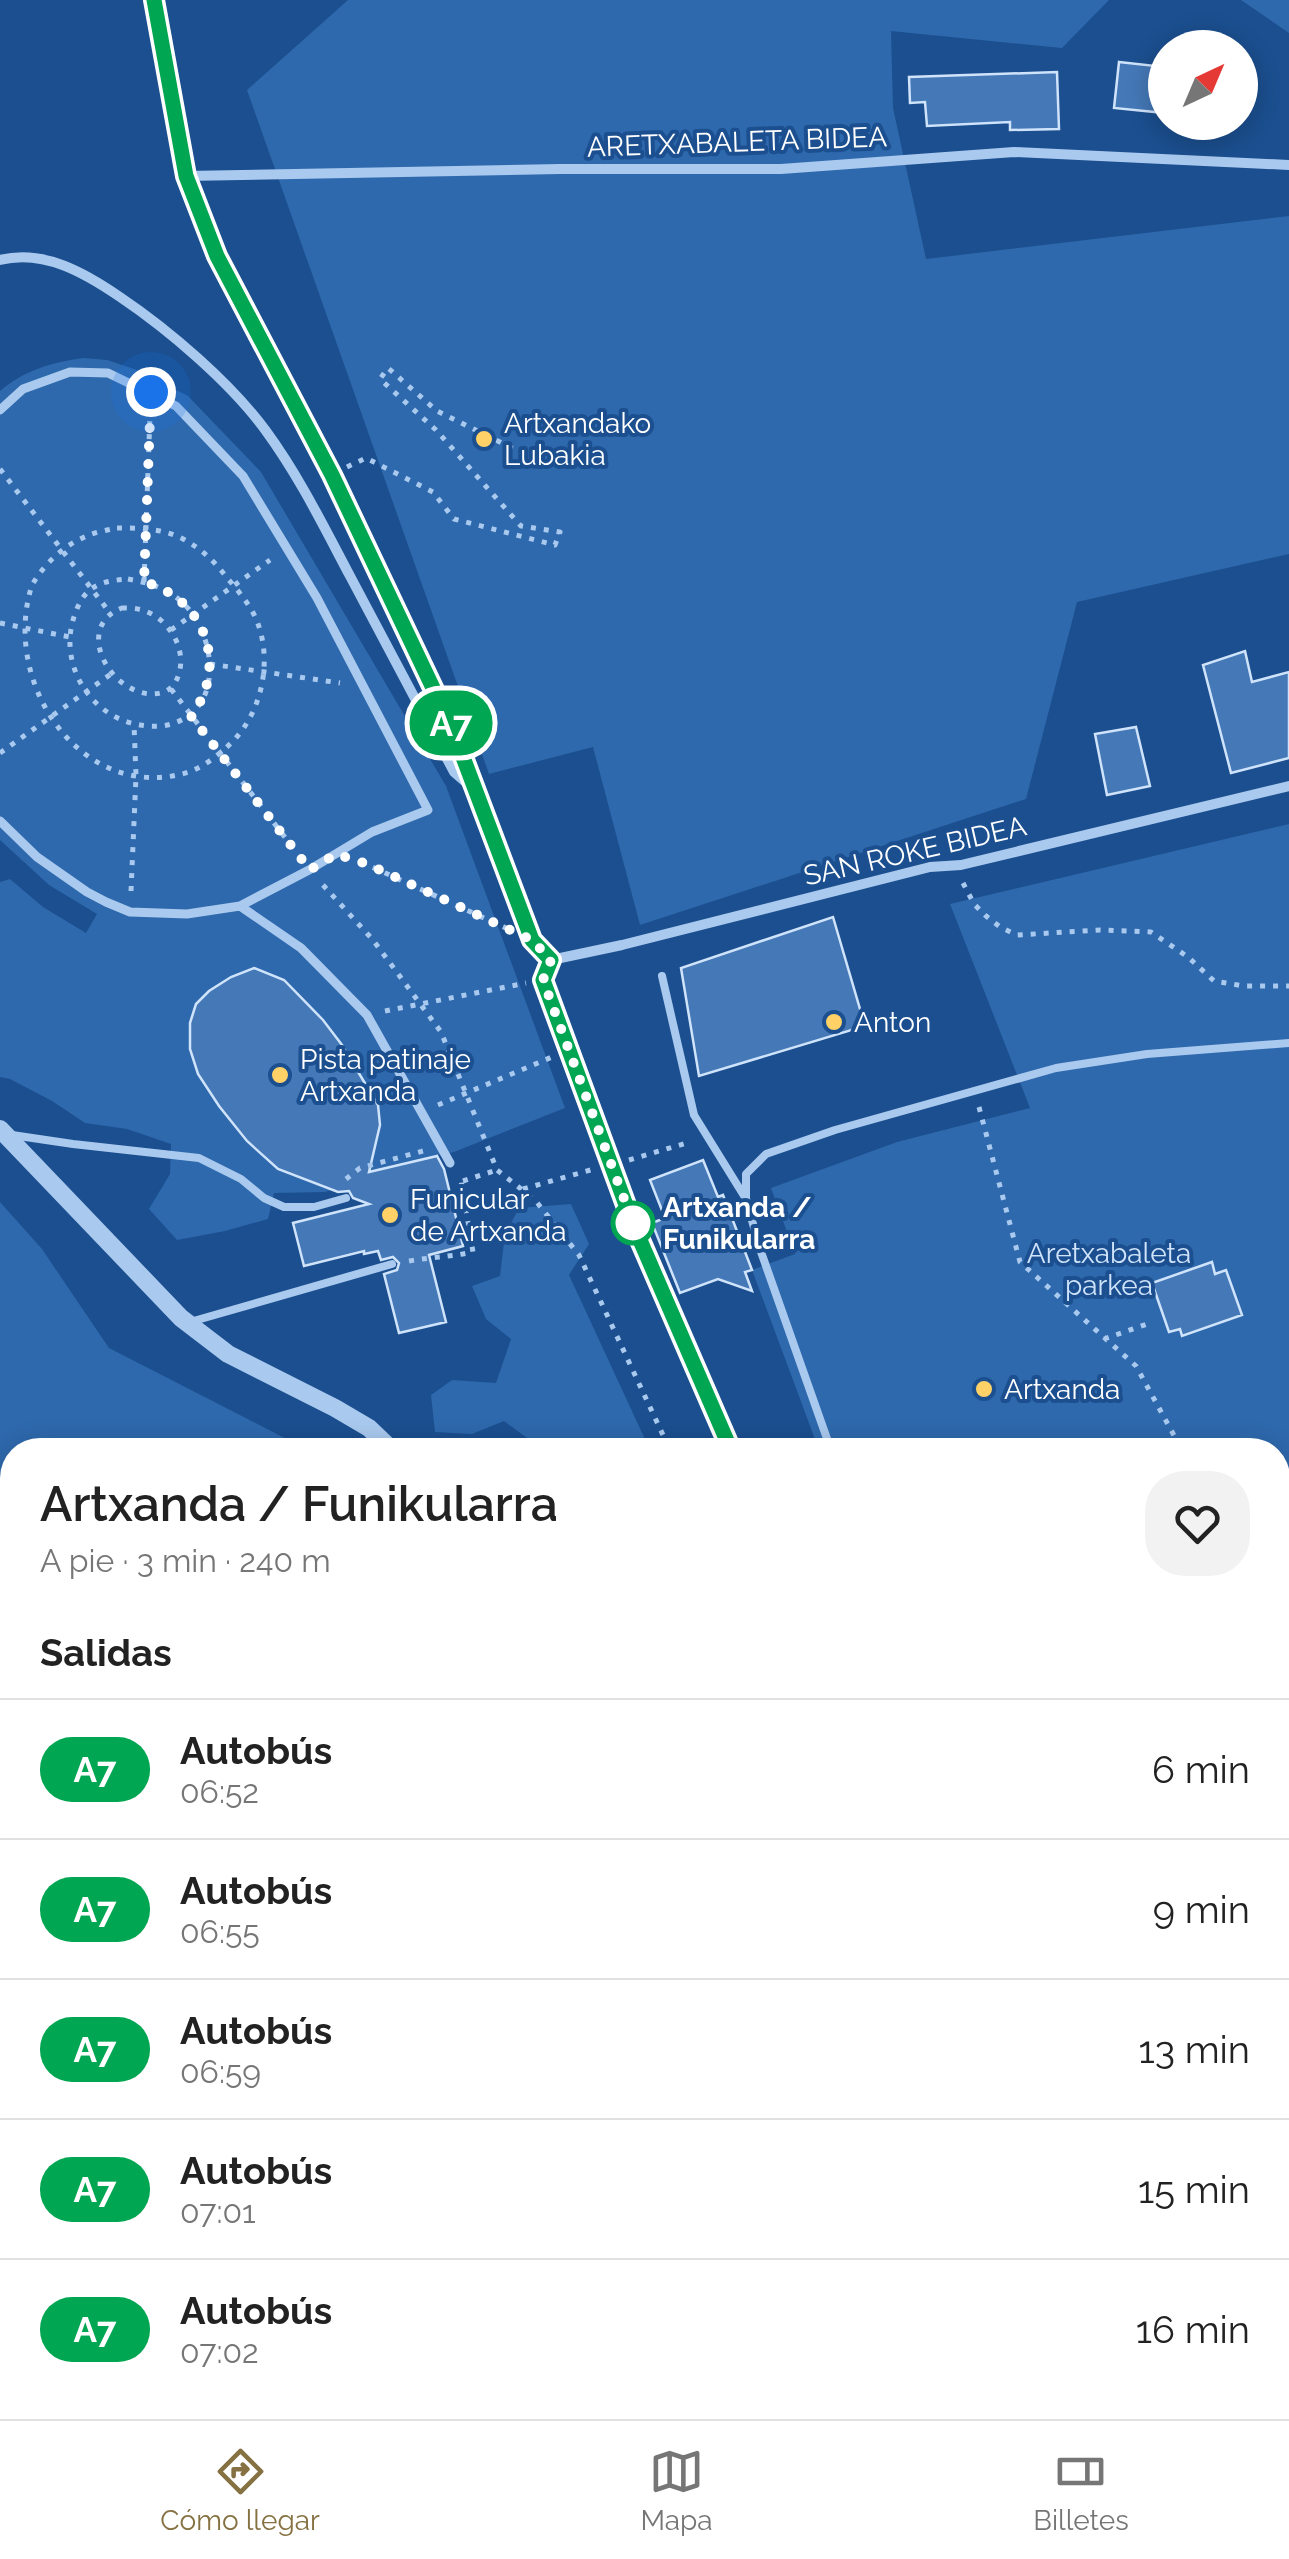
<!DOCTYPE html>
<html lang="es">
<meta charset="utf-8">
<style>
:root{--surface:#fff;--page:#f2f2f2;--text:#222;--muted:#767676;--line:#e0e0e0;--accent:#857141}
body{margin:0;font-family:Raleway,sans-serif;background:var(--page);color:var(--text);height:100vh;display:flex;flex-direction:column;font-size:38px;white-space:nowrap}
*{box-sizing:border-box;margin:0}
p{font-size:32px;color:var(--muted)}
.icon{flex:none;width:55px;height:55px;fill:none;stroke:currentColor;stroke-width:2;stroke-linecap:round;stroke-linejoin:round}
.map{position:relative;flex:1;overflow:hidden}
.panel{position:absolute;left:0px;top:1438px;width:1290px;height:982px;display:flex;flex-direction:column;background:var(--surface);border-radius:40px 40px 0 0;box-shadow:0 5px 25px #0003}
.panel>*{flex:none}
.badge{padding:0 20px;border-radius:32px;font-size:35px;line-height:65px}
.needle{width:65px;rotate:44deg}
.buttons{position:absolute;left:1148px;top:30px;display:grid;gap:20px}
.buttons a{display:grid;place-items:center;width:110px;height:110px;border-radius:50%;background:var(--surface);box-shadow:0 5px 25px #0003;font-size:50px}
.you{position:absolute;width:50px;height:50px;margin:-25px;border:8px solid #fff;border-radius:50%;background:#1a73e8;box-shadow:0 0 0 15px #1a73e833}
.map>.badge{position:absolute;translate:-50% -50%;box-shadow:0 0 0 5px #fff}
h2{padding:0 40px;font-size:38px;line-height:90px}
.round{display:grid;place-items:center;flex:none;width:105px;height:105px;border-radius:40px;background:var(--page)}
.head{display:flex;align-items:center;justify-content:space-between;height:170px;padding:0 40px}
h1{font-size:48px;font-weight:600;line-height:75px}
ul{padding:0;list-style:none}
li{display:flex;align-items:center;gap:30px;height:140px;padding:0 40px;border-top:2px solid var(--line)}
li div{flex:1}
li b{display:block;font-size:38px}
li em{font-style:normal}
li .badge{min-width:110px;font-weight:700;text-align:center}
.tab-bar{display:flex;justify-content:space-around;align-items:center;height:140px;border-top:2px solid var(--line);background:var(--surface);font-size:28px;color:var(--muted)}
.tab-bar a{display:grid;justify-items:center;gap:5px}
.tab-bar .current{color:var(--accent)}
.map>svg:first-child{display:block}
.green{fill:#2e69ad}
.water{fill:#3c6290;stroke:#9cc4f0;stroke-width:2.5}
.lines{fill:none;stroke-linecap:round;stroke-linejoin:round}
.stream{stroke:#9cc4f0;stroke-width:9}
.building{fill:#4478b7;stroke:#cfe3fa;stroke-width:2.5}
.path{stroke:#a9c9ee;stroke-width:5;stroke-dasharray:5 8;stroke-linecap:butt}
.service{stroke:#a9c9ee;stroke-width:8}
.pedestrian{stroke:#a9c9ee;stroke-width:9}
.minor{stroke:#a9c9ee;stroke-width:10}
.tertiary{stroke:#a9c9ee;stroke-width:18}
.line-casing{stroke:#fff;stroke-width:22}
.line{stroke:#00a651;stroke-width:15}
.walk{stroke:#fff;stroke-width:10;stroke-dasharray:0 18}
.poi-dot{fill:#ffd166;stroke:#1b4f8f;stroke-width:4}
.stop-dot{fill:#fff;stroke:#00a651;stroke-width:5}
.labels{text-anchor:middle;dominant-baseline:central;stroke-width:8;stroke-linejoin:round;paint-order:stroke}
.street-label{font-size:28px;fill:#fff;stroke:#1b4f8f}
.poi-label{font-size:28px;fill:#fff;stroke:#1b4f8f;text-anchor:start}
.stop-label{font-size:28px;font-weight:bold;fill:#fff;stroke:#1b4f8f;text-anchor:start}
.park-label{font-size:28px;fill:#cfe3fa;stroke:#1b4f8f}
</style>
<div class="map">
<svg width="1289" height="2419" viewBox="0 0 1289 2419">
<rect width="100%" height="100%" fill="#1b4f8f"/>
<path class="green" d="M348,0H1109L1062,48L891,31L893,108L926,259L1289,216V554L1077,602L1026,799L640,925L593,747L489,774L247,90Z
M1241,0H1289V33Z
M84,358L107,360L134,369L188,396L261,472L446,786L565,1108L454,1152L422,1159L325,1192L274,1193L268,1219L225,1231L177,1240L149,1209L170,1174L171,1144L127,1129L85,1123L52,1101L10,1079L0,1077V882L10,879L43,907L86,933L97,914L49,885L0,840V391C25,370 52,362 84,358Z
M1289,824V1776L1278,1791V1450H819L752,1270L795,1254L771,1188L897,1142L1030,1108L950,904Z
M0,1202L42,1249L109,1348L308,1450H12V2408H383L388,2419H0Z
M571,1204L589,1244L569,1275L650,1450H538L534,1443L504,1421L472,1434L435,1432L431,1395L452,1380L496,1383L511,1339L486,1319L472,1286L500,1276L505,1234L519,1208Z
M453,2408H672L676,2419H457Z
M776,2408H996L999,2419H780Z
M1088,2408H1176L1179,2419H1091Z"/>
<path class="water" d="M672,2408H776L780,2419H676Z"/>
<g class="lines">
<path class="stream" d="M0,1565L12,1567"/>
</g>
<path class="building" d="M1119,62L1165,67V113L1114,108Z
M1057,72L1059,129L1010,130V122L927,126L925,102L910,103L909,77Z
M1245,651L1252,682L1289,672V758L1231,773L1203,665Z
M1136,727L1150,786L1107,795L1095,734Z
M833,917L865,1026L699,1076L681,968Z
M254,968L284,980L323,1020L342,1045L378,1105L380,1125L369,1172L437,1156L444,1169L463,1246L429,1255L446,1322L399,1333L384,1274L397,1270L399,1263L393,1257L381,1260L378,1251L364,1254V1251L304,1266L293,1223L369,1204L353,1198L349,1191L338,1192L278,1169L247,1141L219,1106L198,1074L190,1049V1023L196,1004L209,991L231,977Z
M703,1160L718,1197L723,1195L752,1270L745,1272L752,1291L718,1279L680,1293L652,1223L665,1218L650,1180Z
M1212,1262L1215,1274L1226,1270L1242,1315L1182,1336L1180,1329L1169,1332L1152,1283Z"/>
<g class="lines">
<path class="path" d="M347,467L366,458L433,492L454,519L555,545L560,532L521,526L436,430L380,379L388,368L437,411L522,453
M0,469L110,613
M117,528C139,528 162,528 183,539C202,549 215,562 228,579C236,588 244,598 251,609C275,650 265,709 232,742C220,754 205,766 189,772C83,805 0,684 32,585C44,564 64,545 87,536C96,532 107,530 117,528Z
M128,579C149,583 168,588 184,604C214,633 225,703 177,722C166,727 152,727 140,725C89,717 57,662 75,614C78,605 83,595 91,589C102,581 116,580 128,579Z
M144,582L150,415
M122,608C129,608 137,608 145,611C171,620 190,654 176,681C171,691 161,694 151,694C108,692 74,626 122,608Z
M0,623L70,637
M171,630L270,560
M210,664L340,683
M171,689L297,853
M0,753L111,674
M361,862L506,928
M963,883L974,904L986,916L1000,927L1017,935L1100,930L1151,932L1188,957L1214,981L1244,986H1289
M323,885L373,940L441,1032L497,1170L535,1200L579,1255L670,1450
M131,891L136,776L134,724
M385,1011L526,983
M438,1105L552,1057
M979,1107L1020,1262L1136,1366L1182,1450
M629,1160L690,1142
M346,1179L360,1168L423,1151
M463,1181L497,1170
M523,1189L594,1169
M409,1261C431,1257 450,1257 473,1252L461,1181
M1104,1339L1153,1322
M1171,1450L1181,1449
M1278,1508L1289,1506
M1278,1602L1289,1594
M1278,1678L1289,1658
M1278,1752L1289,1737
M1279,1775L1289,1761
M0,1975L12,1926
M0,2311L12,2314
M107,2408L111,2419"/>
<path class="service" d="M662,976L694,1115L746,1199
M12,1135L73,1144L199,1158L241,1179L264,1198L284,1207H314L346,1198
M190,1322L392,1264
M831,1450L760,1249L746,1199V1174L766,1154L835,1130L1056,1068L1147,1054L1289,1043"/>
<path class="pedestrian" d="M0,410L23,389L70,372L108,373L176,406L243,476L317,598L428,810L372,832L309,870L240,906L187,914L130,912L106,902L87,892L37,857L0,821
M240,906L301,948L367,1015L450,1163"/>
<path class="minor" d="M154,0L186,176L217,256L332,475L452,728L531,940L551,960
M186,176L560,169H781L1014,152L1289,165
M0,260C44,249 85,273 120,297C169,330 231,383 266,431C299,476 324,527 350,576C385,641 419,707 454,772L477,792
M551,960L622,945L930,867L961,865L1289,786
M551,960L543,980L633,1225L731,1450
M1278,1808L1289,1793
M1040,2408L1044,2419
M1218,2408V2419"/>
<path class="tertiary" d="M0,1129L181,1318L228,1354L335,1408L369,1428L392,1450
M415,2408L419,2419"/>
</g>
<g class="lines">
<defs>
<path id="line" d="M154,0L186,176L217,256L332,475L452,728L532,940L551,960L543,980L633,1224L731,1450"/>
</defs>
<use href="#line" class="line-casing"/>
<use href="#line" class="line"/>
<path class="walk" d="M151,392L144,582C204,598 230,665 191,716L310,870L336,854L367,864L532,940L551,960L543,980L633,1223"/>
</g>
<g class="poi-dot">
<circle cx="484" cy="439" r="10"/>
<circle cx="834" cy="1022" r="10"/>
<circle cx="280" cy="1075" r="10"/>
<circle cx="390" cy="1215" r="10"/>
<circle cx="984" cy="1389" r="10"/>
</g>
<circle class="stop-dot" cx="633" cy="1223" r="20"/>
<g class="labels">
<g class="street-label">
<text transform="translate(737 142) rotate(-2)">ARETXABALETA BIDEA</text>
<text transform="translate(915 851) rotate(-13)">SAN ROKE BIDEA</text>
</g>
<g class="poi-label">
<text x="504" y="423">Artxandako<tspan x="504" dy="32">Lubakia</tspan></text>
<text x="854" y="1022">Anton</text>
<text x="300" y="1059">Pista patinaje<tspan x="300" dy="32">Artxanda</tspan></text>
<text x="410" y="1199">Funicular<tspan x="410" dy="32">de Artxanda</tspan></text>
<text x="1004" y="1389">Artxanda</text>
</g>
<g class="stop-label">
<text x="663" y="1207">Artxanda /<tspan x="663" dy="32">Funikularra</tspan></text>
</g>
<g class="park-label">
<text x="1109" y="1253">Aretxabaleta<tspan x="1109" dy="32">parkea</tspan></text>
</g>
</g>
</svg>
<div class="buttons">
<a><svg class="needle" viewBox="-14 -14 28 28"><path d="M0-13l5 13h-10z" fill="#e53935"/><path d="M0 13l5-13h-10z" fill="#767676"/></svg></a>
</div>
<div class="you" style="left:151px;top:392px"></div>
<b class="badge" style="left:451px;top:723px;background:#00a651;color:#fff">A7</b>
<section class="panel">
<div class="head"><div><h1>Artxanda / Funikularra</h1><p>A pie · 3 min · 240 m</p></div><a class="round"><svg class="icon" aria-label="heart" viewBox="0 0 24 24"><path d="M12 20l-8-8c-3-5 5-10 8-4 3-6 11-1 8 4z"/></svg></a></div>
<h2>Salidas</h2>
<ul>
<li><span class="badge" style="background:#00a651;color:#fff">A7</span><div><b>Autobús</b><p>06:52</p></div><em>6 min</em></li>
<li><span class="badge" style="background:#00a651;color:#fff">A7</span><div><b>Autobús</b><p>06:55</p></div><em>9 min</em></li>
<li><span class="badge" style="background:#00a651;color:#fff">A7</span><div><b>Autobús</b><p>06:59</p></div><em>13 min</em></li>
<li><span class="badge" style="background:#00a651;color:#fff">A7</span><div><b>Autobús</b><p>07:01</p></div><em>15 min</em></li>
<li><span class="badge" style="background:#00a651;color:#fff">A7</span><div><b>Autobús</b><p>07:02</p></div><em>16 min</em></li>
</ul>
</section>
</div>
<nav class="tab-bar">
<a class="current"><svg class="icon" aria-label="directions" viewBox="0 0 24 24"><path d="M12 3l9 9-9 9-9-9zM9 14v-3h6M13 9l2 2-2 2"/></svg>Cómo llegar</a>
<a><svg class="icon" aria-label="map" viewBox="0 0 24 24"><path d="M3 6l6-2 6 2 6-2v14l-6 2-6-2-6 2zM9 4v14M15 6v14"/></svg>Mapa</a>
<a><svg class="icon" aria-label="tickets" viewBox="0 0 24 24"><path d="M3 7h18v10H3zM15 7v10"/></svg>Billetes</a>
</nav>
